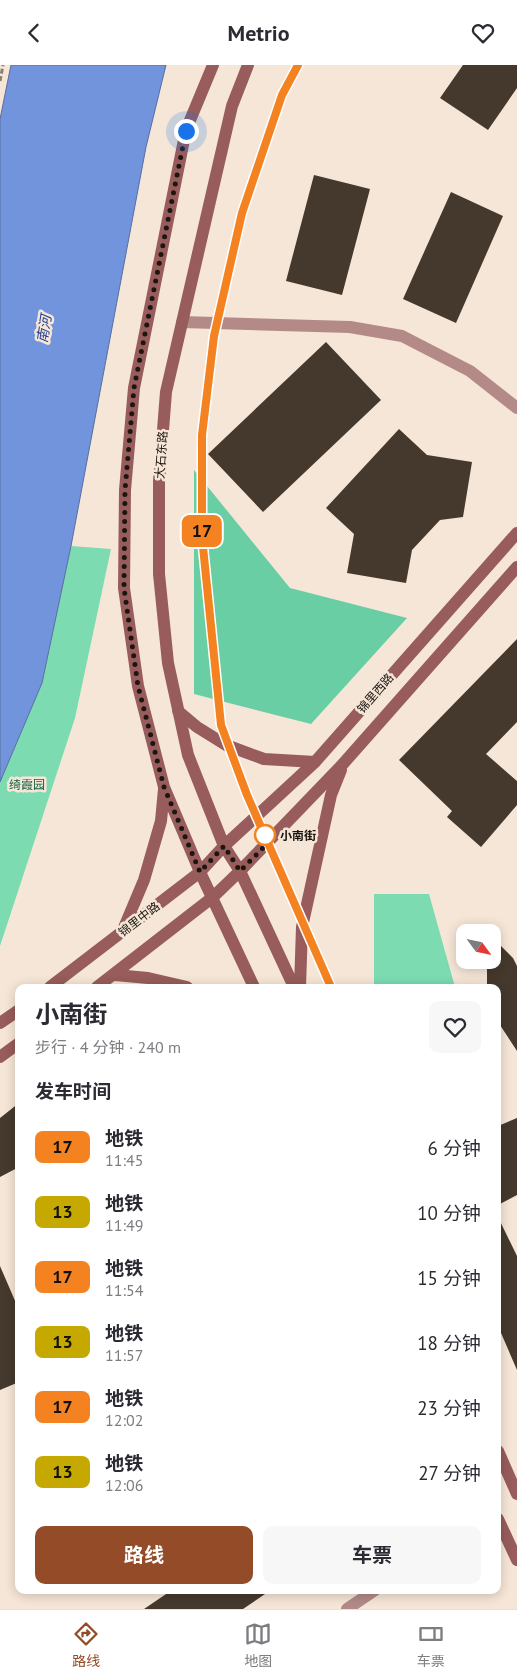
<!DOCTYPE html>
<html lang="zh">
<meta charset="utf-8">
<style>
:root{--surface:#fff;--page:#f7f7f7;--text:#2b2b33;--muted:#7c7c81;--line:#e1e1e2;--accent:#934c27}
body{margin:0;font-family:"PT Sans","Noto Sans SC",sans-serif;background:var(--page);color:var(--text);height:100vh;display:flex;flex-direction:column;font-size:19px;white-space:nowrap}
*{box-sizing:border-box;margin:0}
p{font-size:16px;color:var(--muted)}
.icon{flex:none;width:28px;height:28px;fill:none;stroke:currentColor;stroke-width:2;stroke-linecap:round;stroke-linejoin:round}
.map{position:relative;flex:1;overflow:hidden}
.panel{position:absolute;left:15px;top:919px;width:486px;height:610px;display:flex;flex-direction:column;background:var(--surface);border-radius:10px;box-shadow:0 2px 12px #0003}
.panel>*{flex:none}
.badge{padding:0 10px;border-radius:8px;font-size:18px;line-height:32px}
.needle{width:32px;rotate:123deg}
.controls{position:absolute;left:456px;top:859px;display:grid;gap:10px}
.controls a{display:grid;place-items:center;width:45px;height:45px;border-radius:10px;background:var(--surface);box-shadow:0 2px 12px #0003;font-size:25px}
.you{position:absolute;width:25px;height:25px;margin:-12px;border:4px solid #fff;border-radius:50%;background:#1a73e8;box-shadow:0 0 0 8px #1a73e833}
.map>.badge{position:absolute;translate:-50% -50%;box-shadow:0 0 0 2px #fff}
h2{padding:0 20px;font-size:19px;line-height:45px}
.round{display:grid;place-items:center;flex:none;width:52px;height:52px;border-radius:10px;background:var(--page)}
.headline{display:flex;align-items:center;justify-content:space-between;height:85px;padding:0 20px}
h1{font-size:24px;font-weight:700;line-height:38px}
.cta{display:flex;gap:10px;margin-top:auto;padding:10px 20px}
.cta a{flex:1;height:58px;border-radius:10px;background:var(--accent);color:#fff;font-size:20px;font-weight:700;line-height:58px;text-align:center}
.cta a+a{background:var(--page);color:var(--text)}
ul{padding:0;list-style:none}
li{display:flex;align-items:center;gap:15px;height:65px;padding:0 20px}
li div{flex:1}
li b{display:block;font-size:19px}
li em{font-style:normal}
li .badge{min-width:55px;font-weight:700;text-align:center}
header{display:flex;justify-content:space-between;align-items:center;height:65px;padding:0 20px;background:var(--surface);font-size:22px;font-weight:700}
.tab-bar{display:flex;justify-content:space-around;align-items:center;height:70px;border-top:1px solid var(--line);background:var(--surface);font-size:14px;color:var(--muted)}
.tab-bar a{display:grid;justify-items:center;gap:2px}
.tab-bar .selected{color:var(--accent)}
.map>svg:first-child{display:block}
.green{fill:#7cdbb1}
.forest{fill:#69cea3}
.water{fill:#7294dc;stroke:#586e9f}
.building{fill:#45392d}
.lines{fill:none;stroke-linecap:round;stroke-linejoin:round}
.path{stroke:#897e74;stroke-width:3;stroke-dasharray:5 2.5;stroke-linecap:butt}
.minor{stroke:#b48a88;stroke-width:12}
.secondary{stroke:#975c5b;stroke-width:12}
.line-casing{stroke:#fff;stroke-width:11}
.line{stroke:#f58220;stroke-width:8}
.walk{stroke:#1b1610;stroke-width:5;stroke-dasharray:0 9}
.stop-dot{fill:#fff;stroke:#f58220;stroke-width:2.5}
.labels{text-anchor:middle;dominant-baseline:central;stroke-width:5;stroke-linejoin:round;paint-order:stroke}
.street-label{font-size:12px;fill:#1b1610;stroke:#f6e6d7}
.park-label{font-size:12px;fill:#136145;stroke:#f6e6d7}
.stop-label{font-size:12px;font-weight:bold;fill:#1b1610;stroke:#f6e6d7;text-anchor:start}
.water-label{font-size:14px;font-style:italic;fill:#204196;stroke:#f6e6d7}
</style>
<header><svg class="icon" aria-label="back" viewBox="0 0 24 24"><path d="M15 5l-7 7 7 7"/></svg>Metrio<svg class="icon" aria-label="heart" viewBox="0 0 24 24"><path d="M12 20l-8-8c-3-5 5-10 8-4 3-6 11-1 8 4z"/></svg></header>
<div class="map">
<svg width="517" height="1544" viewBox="0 0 517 1544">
<rect width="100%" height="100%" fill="#f6e6d7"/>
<path class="green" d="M71,481L111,484L75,653L0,881V717L42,618Z
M374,829H429L455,922H374Z"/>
<path class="forest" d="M194,405L290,523L407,553L311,659L194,629Z"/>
<path class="water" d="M11,0H166L146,82L71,481L42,618L0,717V54Z"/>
<path class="building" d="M463,0H517V23L488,65L440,33Z
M314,110L370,124L342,230L286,216Z
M451,127L503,151L456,258L403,234Z
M326,277L381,335L263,447L208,389Z
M399,364L427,390L472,397L463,452L440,455L412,485L406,518L347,508L354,469L326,443Z
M517,574V657L486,689L517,716V740L481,782L447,752L452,746L399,695Z
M492,872L513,893L517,901V986L498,957V922H487V895H492Z
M19,1038V1102L0,1112V1053Z
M517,1053V1130L498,1140V1061Z
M498,1152L517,1191V1305L498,1261Z
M0,1201L19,1245V1317L0,1325Z
M172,1525H271L243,1544H144Z"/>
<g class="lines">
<path class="path" d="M0,16L3,0"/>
<path class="minor" d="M182,257L350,262L402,271L470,306L517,343
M347,1544L375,1525"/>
<path class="secondary" d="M213,0L186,65L134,323L125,425L124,523L138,621L164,722L200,807L254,922
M248,0L232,41L166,327L159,416V509L168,598L188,690L224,781L240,806L294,922
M178,646L197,662L226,680L264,694L315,697
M123,865L144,815L161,756L164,724
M115,910L148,913L187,922
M50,922L200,807L224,781L315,697L517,468
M97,922L213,832L240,806L342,700L517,502
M300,922L302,862L331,730L341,705
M0,958L19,945
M0,992L19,978
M498,1386L517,1429
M498,1454L517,1495"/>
</g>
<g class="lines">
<defs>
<path id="line" d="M298,0L282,30L242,148L214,271L202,370V472L221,660L247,730L331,922"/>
</defs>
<use href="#line" class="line-casing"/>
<use href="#line" class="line"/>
<path class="walk" d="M186,66L134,323L125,425L124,523L138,621L164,722L200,807L224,781L240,806L266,780L265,770"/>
</g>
<circle class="stop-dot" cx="265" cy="770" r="10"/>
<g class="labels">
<g class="street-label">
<text transform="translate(161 390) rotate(-86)">大石东路</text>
<text transform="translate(375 628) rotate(-49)">锦里西路</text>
<text transform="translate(139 854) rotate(-38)">锦里中路</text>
</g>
<g class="park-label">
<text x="27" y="719">绮霞园</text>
</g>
<g class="stop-label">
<text x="280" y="770">小南街</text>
</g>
<g class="water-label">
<text transform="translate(44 264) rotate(-81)">南河</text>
</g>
</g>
</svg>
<div class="controls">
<a><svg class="needle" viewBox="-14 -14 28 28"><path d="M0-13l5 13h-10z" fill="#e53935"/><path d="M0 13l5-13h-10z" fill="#7c7c81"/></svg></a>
</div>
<div class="you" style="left:186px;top:66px"></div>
<b class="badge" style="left:202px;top:466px;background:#f58220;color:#111">17</b>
<section class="panel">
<div class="headline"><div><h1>小南街</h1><p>步行 · 4 分钟 · 240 m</p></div><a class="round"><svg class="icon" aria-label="heart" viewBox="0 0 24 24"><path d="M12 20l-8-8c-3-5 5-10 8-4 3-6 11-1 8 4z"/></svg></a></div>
<h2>发车时间</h2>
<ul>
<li><span class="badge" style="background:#f58220;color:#111">17</span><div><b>地铁</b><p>11:45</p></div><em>6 分钟</em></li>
<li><span class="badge" style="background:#c5a900;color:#111">13</span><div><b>地铁</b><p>11:49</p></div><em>10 分钟</em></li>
<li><span class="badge" style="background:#f58220;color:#111">17</span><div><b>地铁</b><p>11:54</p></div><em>15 分钟</em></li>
<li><span class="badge" style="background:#c5a900;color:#111">13</span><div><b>地铁</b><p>11:57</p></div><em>18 分钟</em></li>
<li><span class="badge" style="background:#f58220;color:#111">17</span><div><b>地铁</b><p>12:02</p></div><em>23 分钟</em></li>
<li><span class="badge" style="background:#c5a900;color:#111">13</span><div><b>地铁</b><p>12:06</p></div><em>27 分钟</em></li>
</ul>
<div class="cta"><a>路线</a><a>车票</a></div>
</section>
</div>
<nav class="tab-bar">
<a class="selected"><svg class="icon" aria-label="directions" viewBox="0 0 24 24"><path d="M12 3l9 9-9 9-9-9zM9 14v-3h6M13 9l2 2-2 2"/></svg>路线</a>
<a><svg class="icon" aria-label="map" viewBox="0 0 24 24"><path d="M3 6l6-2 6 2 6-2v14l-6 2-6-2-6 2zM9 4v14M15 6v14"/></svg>地图</a>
<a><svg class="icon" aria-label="tickets" viewBox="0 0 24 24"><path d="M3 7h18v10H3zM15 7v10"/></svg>车票</a>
</nav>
